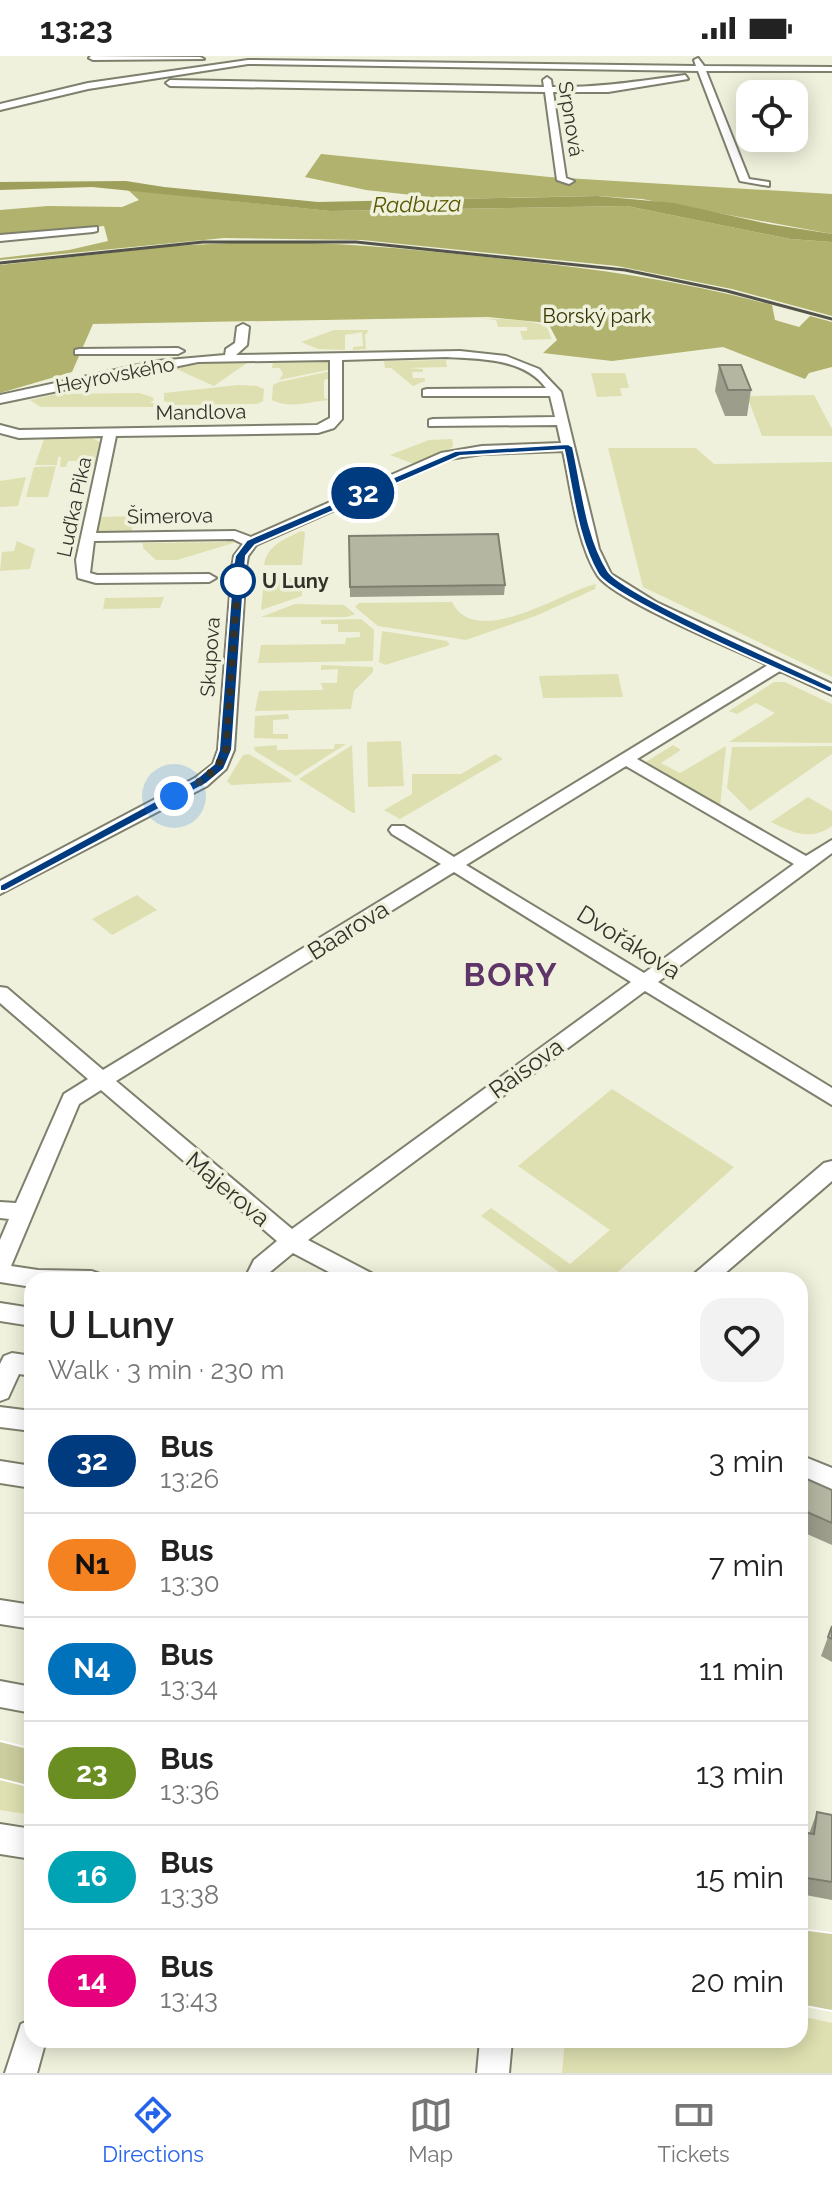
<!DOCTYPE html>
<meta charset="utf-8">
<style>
:root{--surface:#fff;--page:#f2f2f2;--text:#222;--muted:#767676;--line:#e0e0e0;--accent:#2563eb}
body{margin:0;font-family:Raleway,sans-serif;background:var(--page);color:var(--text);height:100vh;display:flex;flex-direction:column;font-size:30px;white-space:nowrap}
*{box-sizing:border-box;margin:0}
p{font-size:26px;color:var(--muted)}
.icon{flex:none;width:44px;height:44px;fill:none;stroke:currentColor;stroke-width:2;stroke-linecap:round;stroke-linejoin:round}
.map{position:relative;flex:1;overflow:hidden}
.sheet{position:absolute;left:24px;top:1216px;width:784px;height:776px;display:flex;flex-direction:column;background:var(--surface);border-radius:24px;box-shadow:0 4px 20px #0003}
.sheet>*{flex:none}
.badge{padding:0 16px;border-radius:26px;font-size:28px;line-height:52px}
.controls{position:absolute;left:736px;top:24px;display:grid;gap:16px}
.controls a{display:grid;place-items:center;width:72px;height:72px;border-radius:16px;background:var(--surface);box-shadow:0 4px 20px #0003;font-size:40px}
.you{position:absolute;width:40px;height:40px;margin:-20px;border:6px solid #fff;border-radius:50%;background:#1a73e8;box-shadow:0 0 0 12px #1a73e833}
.map>.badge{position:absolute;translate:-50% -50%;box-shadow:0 0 0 4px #fff}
.round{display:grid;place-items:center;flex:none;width:84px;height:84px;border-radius:24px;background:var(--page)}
.overview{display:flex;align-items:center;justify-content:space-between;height:136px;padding:0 24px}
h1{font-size:38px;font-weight:600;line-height:60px}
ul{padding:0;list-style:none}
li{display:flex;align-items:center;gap:24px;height:104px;padding:0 24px;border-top:2px solid var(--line)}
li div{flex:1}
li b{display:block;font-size:30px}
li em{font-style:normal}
li .badge{min-width:88px;font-weight:700;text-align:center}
.status{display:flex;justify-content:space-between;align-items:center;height:56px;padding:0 40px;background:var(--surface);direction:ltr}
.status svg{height:22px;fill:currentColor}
.tabs{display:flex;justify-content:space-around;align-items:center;height:112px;border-top:2px solid var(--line);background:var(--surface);font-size:22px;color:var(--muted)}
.tabs a{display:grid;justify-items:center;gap:4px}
.tabs .selected{color:var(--accent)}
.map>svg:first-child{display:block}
.green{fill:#dee0b1}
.forest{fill:#b0b26d}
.water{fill:#9e9f5b}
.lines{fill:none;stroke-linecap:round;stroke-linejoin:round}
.minor-casing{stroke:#7e7f6c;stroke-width:4}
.major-casing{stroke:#fff;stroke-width:4}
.minor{fill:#fff;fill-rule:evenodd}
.major{fill:#cccd9e;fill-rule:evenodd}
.rail{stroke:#54544a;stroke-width:3}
.wall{fill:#9c9d8b}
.building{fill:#b5b6a2;stroke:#7f7f71;stroke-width:2}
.line{fill:#003b80;stroke:#fff;stroke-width:2}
.walk{stroke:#33332b;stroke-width:8;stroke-dasharray:0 14.4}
.stop-dot{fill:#fff;stroke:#003b80;stroke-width:4}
.labels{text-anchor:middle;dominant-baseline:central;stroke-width:7;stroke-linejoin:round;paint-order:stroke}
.far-street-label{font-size:20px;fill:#33332b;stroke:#eff1dc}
.far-park-label{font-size:20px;fill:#353500;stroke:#eff1dc}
.far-stop-label{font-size:20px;font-weight:bold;fill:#33332b;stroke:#eff1dc;text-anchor:start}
.far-water-label{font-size:22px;font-style:italic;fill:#585802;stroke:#eff1dc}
.street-label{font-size:24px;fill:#33332b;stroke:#eff1dc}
.district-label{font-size:32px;font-weight:bold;letter-spacing:2px;fill:#5e3469;stroke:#eff1dc}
</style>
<div class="status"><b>13:23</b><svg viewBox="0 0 49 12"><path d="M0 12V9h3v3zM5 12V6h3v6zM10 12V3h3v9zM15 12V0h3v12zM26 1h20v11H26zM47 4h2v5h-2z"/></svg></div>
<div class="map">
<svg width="832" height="2017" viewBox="0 0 832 2017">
<rect width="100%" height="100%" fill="#eff1dc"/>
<path class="green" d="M477,262C491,263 536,263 546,271C549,274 550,280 552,283L523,284L520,275H527V271H498L496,264Z
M334,274H369L365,279L366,293L353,294V291L363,290L362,276L345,279V294L318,293L301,286Z
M446,304L447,311L408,312L423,313V316H412L413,322H425V325L413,330L391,312H385L384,305Z
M217,306L247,307L214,330L172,311Z
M273,306L329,305L332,313L279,324L283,318L280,312H272Z
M332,315L331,322L324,324V342L331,344C315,344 291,354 272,344L273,329L279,326Z
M591,317H625L629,332H620L622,340L597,341Z
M238,329L257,330L264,333L263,345L257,348L175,349L164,345V337Z
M139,337L152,341L154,344L150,347H154L153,351H41L30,344L57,338Z
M814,339L832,373V380H762L747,340Z
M91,381L101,387L95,410L88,411V405H68L66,411H60L61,401H58L57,409H35L44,383Z
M429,384L452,383L453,391L414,408L390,399Z
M608,392H696L714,408L832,406V621L643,531Z
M56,410L48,441H26L34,411Z
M26,421L18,450L0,451V425Z
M134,460L131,478L100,477L96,472L98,461Z
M301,475L305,476L302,509H264C267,489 285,483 301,475Z
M225,482L240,485L177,504H156L143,492V487L227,486Z
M17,485L35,493L30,513L0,515L2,496L14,495Z
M294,522L302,524V540L261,554L264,524Z
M596,528L595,533L538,559L466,584L378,570L355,551L359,547L452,546C476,595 563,535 596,528Z
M164,541L160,552L103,553L105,542Z
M295,548L344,549L355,558L347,561H261Z
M361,563L374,574L373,605L258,607L261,589L345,588L346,582L360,581V576H338V568H321V564Z
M382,575L447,585L450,589L385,609L379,606Z
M321,609L373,611V616L354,635L351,653L255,655L259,635L323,634L321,627H337L338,613L321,614Z
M618,618L623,641L543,642L539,620Z
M774,626H785L832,648V687L729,686L775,657L756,647L737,658L729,655Z
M288,658L289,663L273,664V678H288V683L254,682L255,660Z
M401,685L404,730L368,731L367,686Z
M335,688H346L296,720L255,695L254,691L277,689V694L334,693Z
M352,689L355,757H353L299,723Z
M673,689L681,694L661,707L680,717L726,690L720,752L641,709Z
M832,690V698L750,755L727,732L732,691Z
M249,698L291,724L292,726L231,729L227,725L243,699Z
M495,698L503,703L400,763L384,754L412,738V718H461Z
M808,741L832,755V770C811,785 793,777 771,766Z
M137,839L157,854L112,879L92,863Z
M612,1033L734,1111L609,1224H570L481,1160L491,1152L570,1208L610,1174L518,1110Z
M0,1716L32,1725V1759L0,1754Z
M800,1960L832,1967V2017H562L565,1984H800Z"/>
<path class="forest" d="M321,98L549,121L832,138V178L642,143L597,140L449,143L366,134L305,121Z
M128,134L330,155L627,150L790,183L832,186V260L732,233L617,210L362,184L224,182L0,204V202L69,194L108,185L104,170L0,179V154L48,150L122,151L139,144Z
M250,186C326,185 400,192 476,200C576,210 675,223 772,249L775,264L799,271L810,260L832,266V311L809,317L805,323L723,291L612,305L543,297L557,284L548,267L488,261L93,268L72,316L0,337V209L172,190Z"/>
<path class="water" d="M126,125L164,131L318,146L597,140L674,147L769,168L832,178V186L790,183L627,150L330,155L92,131L0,134V126Z"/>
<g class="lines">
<defs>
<path id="minor" d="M91,0L200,1L204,3L93,4L89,2Z
M698,2L704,10L832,11V15H706L749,123L769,126V130L740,125L698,15L248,8L88,33L0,54V48L88,27L248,4L696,10L694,4Z
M685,19L688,23L608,36H553L566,122L574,125L569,128L557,124L545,36L170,30L166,27L170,24L544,31L543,24L547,21L551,24L552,31C598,32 640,25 685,19Z
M97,171V175L93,176L0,185V179Z
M243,268L249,271L247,289L236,299L460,295L506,300L539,313L561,336L599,493L611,518L656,546L832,628V639L780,615L637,703L806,800L832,784V797L658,926L832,1032V1049L645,935L308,1184L373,1218L376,1224H344L293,1197L270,1216L266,1224H244L254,1204L277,1185L101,1034L79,1048L11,1210L38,1214L92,1215L100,1218L103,1224H32V1231L0,1226V1184L9,1163L0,1162V1146L16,1147L64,1038L88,1023L0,947V931L7,932L103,1014L441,808L392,778L389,774L392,770H404L454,801L768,609C735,594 615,544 598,520C577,489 571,432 563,395L482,398L449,403L256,489L248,500L246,512L234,694L226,713L207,730L0,838V825L195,722L213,708L218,694L232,512L234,500L243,488L233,483L94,485L90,517L97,519L209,518L216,522L209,526L96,527L78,522L76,504L103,380L19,382L0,377V369L19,374L317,369L330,362V304L198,306L0,347V339L157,305L225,299L226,293L235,287L237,271ZM446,301C480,303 524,302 546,332L427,333L423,334V340H550L555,361L433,363L429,364V370L557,369L561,387L482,390L441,397L251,481L235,475L96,477L116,380L318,377L334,372L342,363V304ZM626,710L794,808L644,917L466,809ZM454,816L631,926L292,1173L116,1025Z
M79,293L178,292L184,295L178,298H75V294Z
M832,1105V1125L717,1224H691L694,1218L824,1107Z
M0,1247L32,1252V1270L0,1265Z
M12,1297L32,1300V1320L19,1318L8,1342L0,1345V1308L4,1300Z
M0,1351L32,1355V1375L0,1371Z
M800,1399L832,1412V1435L800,1422Z
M0,1405L32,1410V1432L0,1427Z
M0,1544L32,1549V1573L0,1568Z
M0,1625L32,1631V1657L0,1651Z
M0,1768L32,1773V1803L0,1798Z
M32,1963V1984H46L37,2017H5L21,1968Z
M480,1984H512L509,2017H477Z"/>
<path id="major" d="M0,1686L32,1694V1730L0,1722Z
M800,1874L832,1878V1954L800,1948Z"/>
</defs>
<use href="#minor" class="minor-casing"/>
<use href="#major" class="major-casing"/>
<use href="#minor" class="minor"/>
<use href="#major" class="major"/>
<path class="rail" d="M0,207L203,186H356L625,214L727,235L832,263"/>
</g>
<path class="wall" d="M719,309L751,334L747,360H725L715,335Z
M349,480L505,529L504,539L350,541Z
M800,1420L832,1434V1489L800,1475Z
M832,1570V1606L821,1600Z
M817,1756L832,1759V1844L800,1838V1776L809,1778Z"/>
<path class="building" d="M719,309H741L751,334H728Z
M498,478L505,529L350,531L349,480Z
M800,1420L832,1434V1467L800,1453Z
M832,1570V1583L828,1581Z
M817,1756L832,1759V1826L800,1821V1776L814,1778Z"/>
<path class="line" d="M568,388L573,391C582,431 586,480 608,515C623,539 799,614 832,631V636H828C791,619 613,543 598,518C577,482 573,435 564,394L460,400L255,489L246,500L245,512L232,694L224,713L206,728L5,835H0V829L196,723L214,708L219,694L233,512L235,500L247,484L455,395Z"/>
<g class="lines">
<path class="walk" d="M174,740C197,728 216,719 226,694L238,521V525"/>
</g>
<circle class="stop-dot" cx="238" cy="525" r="16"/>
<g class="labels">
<g class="far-street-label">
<text transform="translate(571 63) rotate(81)">Srpnová</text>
<text transform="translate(115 319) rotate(-11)">Heyrovského</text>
<text transform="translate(201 356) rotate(-1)">Mandlova</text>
<text transform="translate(74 451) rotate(-78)">Luďka Pika</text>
<text transform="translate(170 460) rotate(-1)">Šimerova</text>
<text transform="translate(210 601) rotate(-86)">Skupova</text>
</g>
<g class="far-park-label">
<text x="597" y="260">Borský park</text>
</g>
<g class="far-stop-label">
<text x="262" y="525">U Luny</text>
</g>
<g class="far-water-label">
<text transform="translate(417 148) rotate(-1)">Radbuza</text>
</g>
<g class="street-label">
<text transform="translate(348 874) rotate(-32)">Baarova</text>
<text transform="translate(629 886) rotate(32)">Dvořákova</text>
<text transform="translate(526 1012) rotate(-36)">Raisova</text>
<text transform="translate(228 1133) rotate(40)">Majerova</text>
</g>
<g class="district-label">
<text x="511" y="918">BORY</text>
</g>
</g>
</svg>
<div class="controls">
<a><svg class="icon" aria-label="locate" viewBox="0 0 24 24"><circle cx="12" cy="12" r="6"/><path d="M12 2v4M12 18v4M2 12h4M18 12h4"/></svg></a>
</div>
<div class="you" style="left:174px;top:740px"></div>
<b class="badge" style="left:363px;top:437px;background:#003b80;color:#fff">32</b>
<section class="sheet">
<div class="overview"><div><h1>U Luny</h1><p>Walk · 3 min · 230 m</p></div><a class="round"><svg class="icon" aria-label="heart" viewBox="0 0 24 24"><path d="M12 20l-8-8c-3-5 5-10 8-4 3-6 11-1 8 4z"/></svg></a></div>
<ul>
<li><span class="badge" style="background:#003b80;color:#fff">32</span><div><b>Bus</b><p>13:26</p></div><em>3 min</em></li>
<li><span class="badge" style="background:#f58220;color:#111">N1</span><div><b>Bus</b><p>13:30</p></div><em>7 min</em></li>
<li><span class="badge" style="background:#0072bc;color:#fff">N4</span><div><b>Bus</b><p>13:34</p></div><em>11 min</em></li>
<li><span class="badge" style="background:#6b8e23;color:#fff">23</span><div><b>Bus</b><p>13:36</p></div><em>13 min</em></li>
<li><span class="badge" style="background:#00a3b4;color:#fff">16</span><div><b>Bus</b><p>13:38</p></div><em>15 min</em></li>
<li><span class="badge" style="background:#e6007e;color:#fff">14</span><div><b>Bus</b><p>13:43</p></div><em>20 min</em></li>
</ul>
</section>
</div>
<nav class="tabs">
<a class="selected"><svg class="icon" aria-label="directions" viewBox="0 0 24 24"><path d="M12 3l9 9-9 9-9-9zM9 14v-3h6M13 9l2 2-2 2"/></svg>Directions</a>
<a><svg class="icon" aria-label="map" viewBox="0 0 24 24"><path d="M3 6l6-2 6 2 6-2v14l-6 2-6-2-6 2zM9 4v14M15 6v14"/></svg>Map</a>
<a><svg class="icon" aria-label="tickets" viewBox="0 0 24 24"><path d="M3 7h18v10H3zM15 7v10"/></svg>Tickets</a>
</nav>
